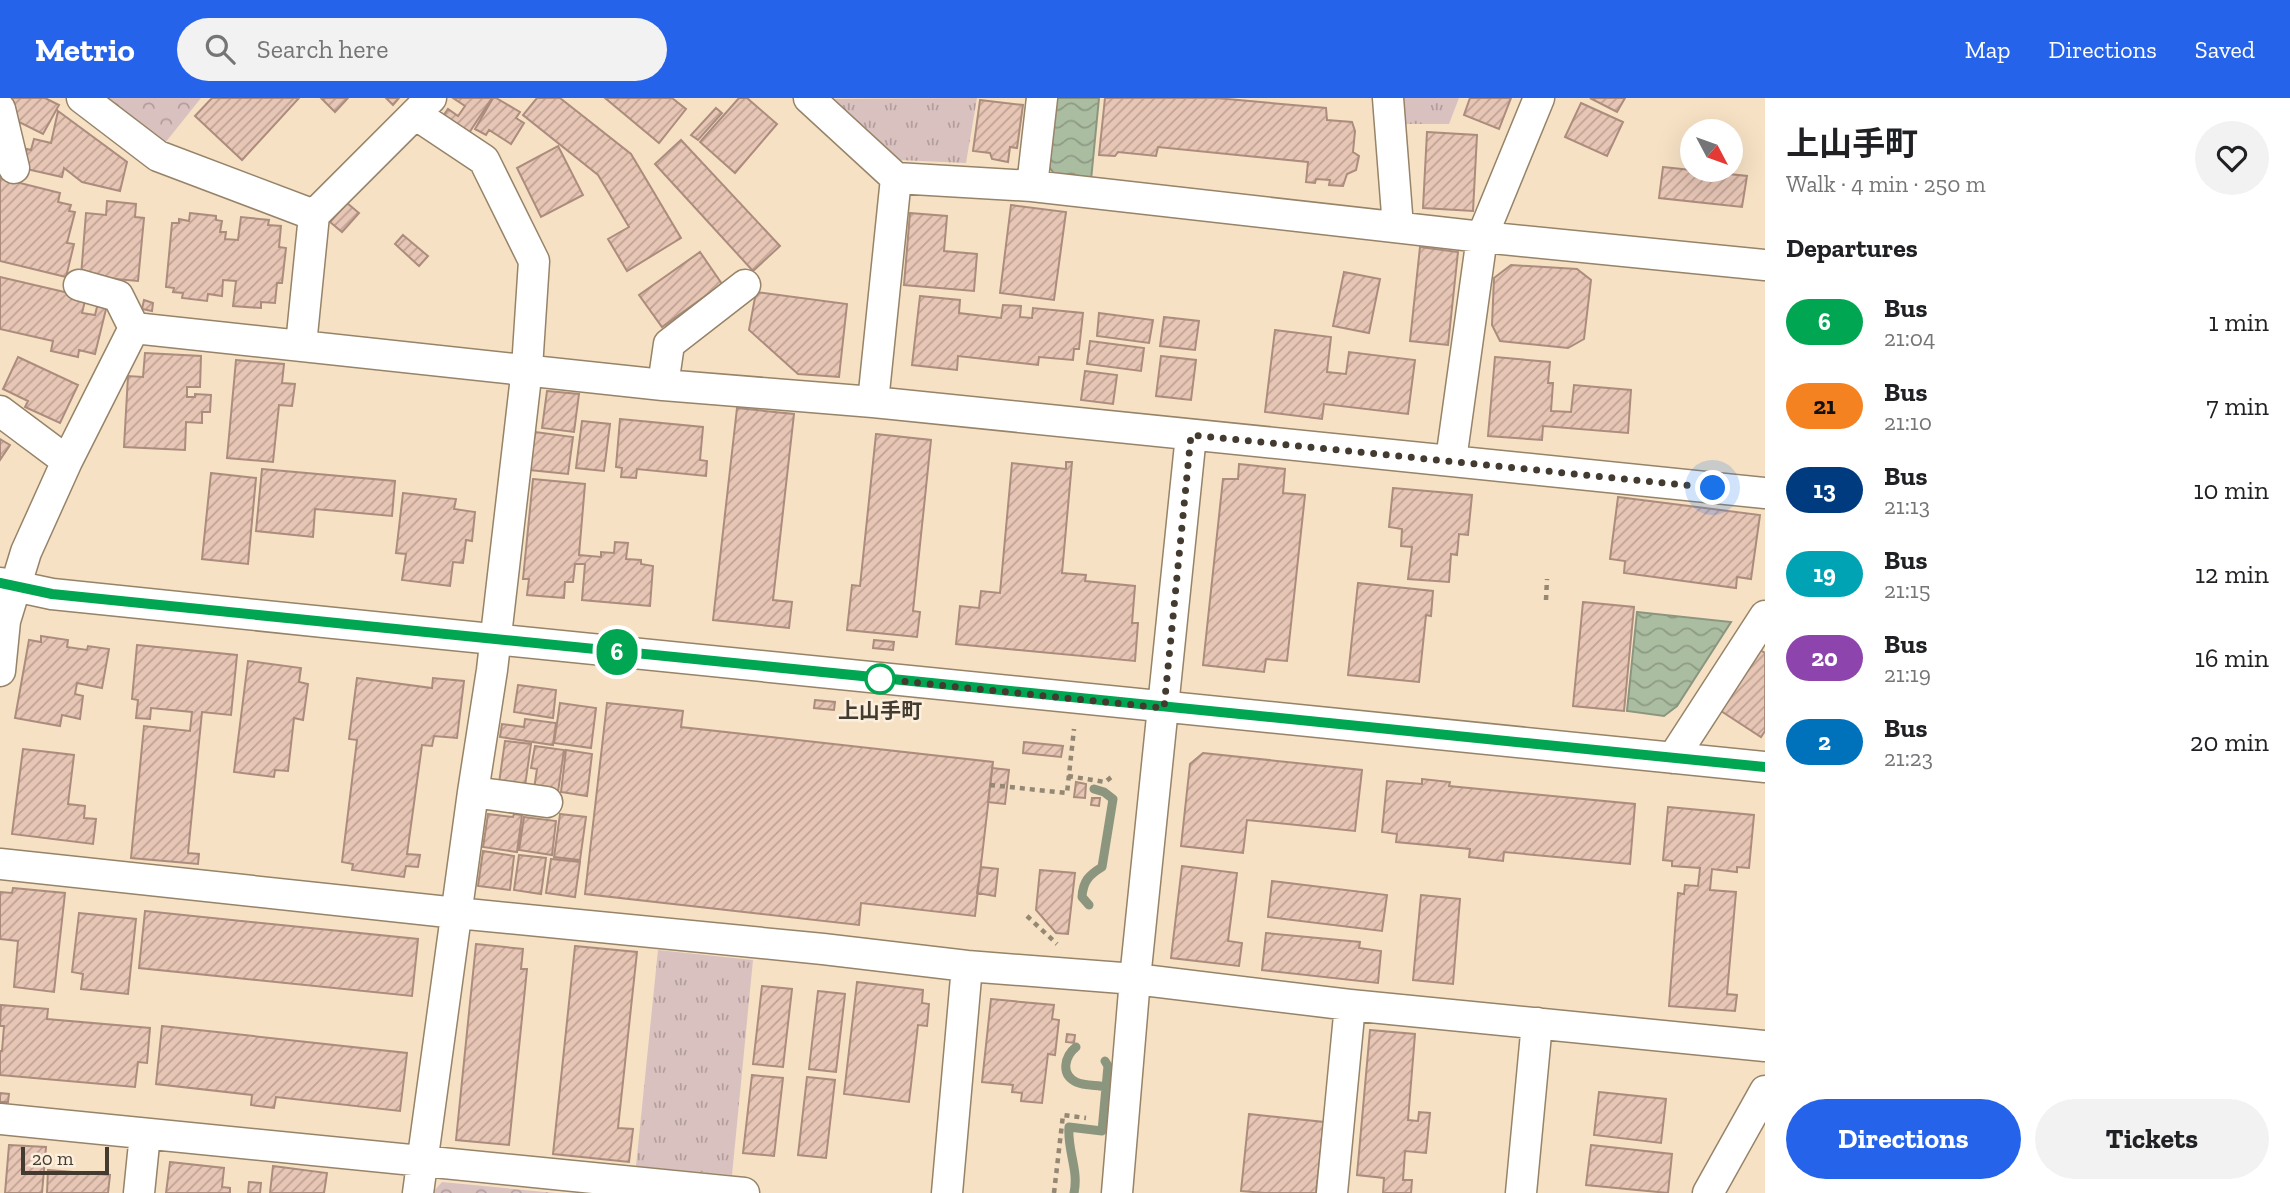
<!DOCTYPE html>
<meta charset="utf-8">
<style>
:root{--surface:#fff;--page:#f2f2f2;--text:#202124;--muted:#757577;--accent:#2563eb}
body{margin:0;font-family:"Zilla Slab","Noto Sans JP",serif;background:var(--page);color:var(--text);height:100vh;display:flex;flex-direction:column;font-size:26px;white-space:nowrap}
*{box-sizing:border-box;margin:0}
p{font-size:23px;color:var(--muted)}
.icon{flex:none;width:38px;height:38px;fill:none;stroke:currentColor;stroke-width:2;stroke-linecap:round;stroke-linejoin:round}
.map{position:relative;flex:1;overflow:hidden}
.drawer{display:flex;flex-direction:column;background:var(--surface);width:525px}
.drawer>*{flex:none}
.badge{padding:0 14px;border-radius:23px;font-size:24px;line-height:46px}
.needle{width:46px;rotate:131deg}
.fabs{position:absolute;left:1680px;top:21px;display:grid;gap:14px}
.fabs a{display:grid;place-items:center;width:63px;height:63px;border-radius:50%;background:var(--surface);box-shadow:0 7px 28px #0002;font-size:35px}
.scale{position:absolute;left:21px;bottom:18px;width:88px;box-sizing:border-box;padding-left:7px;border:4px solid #433b2f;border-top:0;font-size:19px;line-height:24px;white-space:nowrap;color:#433b2f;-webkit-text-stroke:5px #fcefde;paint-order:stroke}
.you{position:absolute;width:35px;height:35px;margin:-18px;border:5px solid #fff;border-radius:50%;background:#1a73e8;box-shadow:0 0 0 10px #1a73e833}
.map>.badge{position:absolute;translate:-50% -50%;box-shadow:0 0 0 4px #fff}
h2{padding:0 21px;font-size:26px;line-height:63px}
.round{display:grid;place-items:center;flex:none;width:74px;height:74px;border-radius:37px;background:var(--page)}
.head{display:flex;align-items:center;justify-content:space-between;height:119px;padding:0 21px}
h1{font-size:33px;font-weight:700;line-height:52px}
.action{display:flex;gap:14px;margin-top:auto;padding:14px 21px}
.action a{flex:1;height:80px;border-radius:42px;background:var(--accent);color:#fff;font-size:28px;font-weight:700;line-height:80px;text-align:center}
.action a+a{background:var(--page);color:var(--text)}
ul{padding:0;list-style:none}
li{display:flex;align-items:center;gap:21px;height:84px;padding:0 21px}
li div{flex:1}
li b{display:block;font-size:26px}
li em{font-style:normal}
li .badge{min-width:77px;font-weight:700;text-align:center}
header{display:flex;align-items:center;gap:42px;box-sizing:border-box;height:98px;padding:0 35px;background:var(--accent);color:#fff}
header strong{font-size:33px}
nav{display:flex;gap:38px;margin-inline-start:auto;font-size:24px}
.search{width:490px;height:63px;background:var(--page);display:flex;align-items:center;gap:18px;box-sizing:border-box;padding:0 24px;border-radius:38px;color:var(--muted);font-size:26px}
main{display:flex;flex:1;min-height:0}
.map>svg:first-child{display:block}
.grass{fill:url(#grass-tufts)}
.forest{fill:url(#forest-crowns)}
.water{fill:url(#water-waves);stroke:#8c967f;stroke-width:2}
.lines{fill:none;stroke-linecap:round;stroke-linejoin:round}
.stream{stroke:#8c967f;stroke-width:9}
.building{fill:url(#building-hatch);stroke:#ac8c7d;stroke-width:2}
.minor-casing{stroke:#968368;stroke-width:33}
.path{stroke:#948773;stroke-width:4.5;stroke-dasharray:5 5;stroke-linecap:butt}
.minor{stroke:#fff;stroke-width:30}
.line-casing{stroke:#fff;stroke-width:16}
.line{stroke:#00a651;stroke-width:10}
.walk{stroke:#433b2f;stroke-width:7;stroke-dasharray:0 12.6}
.stop-dot{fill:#fff;stroke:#00a651;stroke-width:3.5}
.labels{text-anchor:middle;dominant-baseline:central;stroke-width:5;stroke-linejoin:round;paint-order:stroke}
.stop-label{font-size:21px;font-weight:bold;fill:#433b2f;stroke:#fcefde}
</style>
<header>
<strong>Metrio</strong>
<div class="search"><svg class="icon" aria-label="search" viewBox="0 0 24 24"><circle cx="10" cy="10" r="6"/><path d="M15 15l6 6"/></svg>Search here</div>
<nav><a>Map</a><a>Directions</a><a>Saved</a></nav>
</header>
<main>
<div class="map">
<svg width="1765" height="1095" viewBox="0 0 1765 1095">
<defs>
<pattern id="grass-tufts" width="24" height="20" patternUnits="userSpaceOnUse" patternTransform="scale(1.75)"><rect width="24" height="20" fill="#d9c1c0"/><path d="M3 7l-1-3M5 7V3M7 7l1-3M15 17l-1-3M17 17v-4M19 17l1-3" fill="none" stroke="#b29e9c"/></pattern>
<pattern id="forest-crowns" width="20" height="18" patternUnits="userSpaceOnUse" patternTransform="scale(1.75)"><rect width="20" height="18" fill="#d9c1c0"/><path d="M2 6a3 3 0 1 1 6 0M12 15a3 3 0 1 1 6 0" fill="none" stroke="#b29e9c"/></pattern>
<pattern id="water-waves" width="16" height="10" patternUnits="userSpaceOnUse" patternTransform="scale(1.75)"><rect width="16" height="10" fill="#abbda1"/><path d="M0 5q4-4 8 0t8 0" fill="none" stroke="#8d9b84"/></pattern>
<pattern id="building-hatch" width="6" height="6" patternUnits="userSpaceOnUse" patternTransform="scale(1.75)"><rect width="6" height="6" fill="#e8c6b6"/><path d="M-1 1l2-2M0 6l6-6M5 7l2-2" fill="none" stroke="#bea294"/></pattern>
</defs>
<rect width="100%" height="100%" fill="#f6e1c4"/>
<path class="grass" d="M977,0L966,65L899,62L831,1Z
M1400,0H1459L1449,26H1402Z
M658,852L753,862L732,1077L636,1068Z"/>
<path class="forest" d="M101,0H201L165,45Z
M442,1084L555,1095H432Z"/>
<path class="water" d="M1054,0H1099L1091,82L1058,80L1048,68Z
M1637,514L1731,524L1677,608L1664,618L1627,613Z"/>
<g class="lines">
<path class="stream" d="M1089,807L1082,799C1083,783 1089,777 1102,769L1113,701L1104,694L1094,691
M1076,949C1065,958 1060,976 1076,984C1084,988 1097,987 1106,989
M1074,1095C1079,1072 1067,1052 1069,1029L1102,1033L1108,968L1105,963"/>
</g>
<path class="building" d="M10,0H45L59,7L43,36L11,20L7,7Z
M212,0H299L242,62L195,18Z
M321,0H348L335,14Z
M386,0H399L393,7Z
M453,0H492L465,41L439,24L448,11L458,18L465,8Z
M493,0H496L520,14L516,20L524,25L511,46L489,32L486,37L475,31Z
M537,0H560L631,56L681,140L627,173L608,141L629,129L598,77L523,17Z
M605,0H672L686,11L659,45Z
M739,0H747L777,26L735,75L700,44Z
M1105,0H1216L1326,10L1327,22L1352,24L1355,33L1353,54L1359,58L1356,72L1347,76L1343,88L1329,87L1330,82L1316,81L1315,85L1306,84L1308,64L1158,49L1156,58L1118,54L1115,58L1099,57Z
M1470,0H1511L1499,31L1464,17Z
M1590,0H1625L1617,14Z
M980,2L1023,7L1017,50L1010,49L1008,64L992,61L990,55L973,53Z
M1581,5L1623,24L1607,58L1565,39Z
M716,10L722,15L698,42L691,37Z
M58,13L127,64L120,93L82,84L64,70L62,79L22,70L27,51L31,52L34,41L51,45Z
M1427,34L1477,37L1473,113L1423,110Z
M681,42L780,148L753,173L655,66Z
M558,48L583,97L541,119L517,70Z
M1663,69L1747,78L1742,109L1659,100Z
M0,80L60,95L58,104L71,107L69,113L75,114L67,145L74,146L66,179L0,163Z
M107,103L136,106L135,119L144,120L138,183L81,178L86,115L106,117Z
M347,105L359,115L342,134L330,124Z
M1011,107L1066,114L1054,202L1000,195Z
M190,115L216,118V122L222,123L220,134H226L225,141L238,142L241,119L269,122L268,127L281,128L279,149L286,150L282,185H277L275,205L261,204V210L233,208L236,183L223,182L222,198L208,196L207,203L182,200L183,195L173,194L174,190L166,189L172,125H179V121L189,123Z
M910,115L947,118L944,153L977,156L974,193L904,187Z
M403,137L428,158L419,168L395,146Z
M1420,149L1458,154L1448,247L1410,243Z
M700,154L722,186L662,229L639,197Z
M1511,167L1577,171L1591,182L1584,241L1568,250L1500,243L1492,227L1494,180Z
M1344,174L1380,181L1369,235L1333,228Z
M0,179L86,199L82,215L95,217L98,205L107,207L95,256L79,252L78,259L51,253L53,243L0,231Z
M756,194L847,206L839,279L798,276L749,232Z
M920,198L960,202L959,215L1001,220L1003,207L1021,208L1020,219L1032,220L1033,210L1083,215L1079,251H1074L1073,262L1039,259L1038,267L958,258L957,272L912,267Z
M144,202L153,205L152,213L142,211Z
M1099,215L1153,222L1149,245L1097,238Z
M1164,219L1199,223L1195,252L1160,248Z
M1275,232L1331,239L1327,274L1346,276L1349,254L1415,262L1408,316L1324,306L1322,321L1265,314Z
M1090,243L1144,250L1141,273L1087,266Z
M145,255L201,258L200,289H187V299H195V296L211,297L210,314H202V325L186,324L185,352L124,349L128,278L143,279Z
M1161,258L1196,262L1191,302L1156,298Z
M18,259L78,287L60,325L25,309L28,303L3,291Z
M1495,259L1550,264L1548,285H1553L1551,313L1571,314L1574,287L1631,292L1628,335L1543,328L1542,342L1488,338Z
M236,262L284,266L282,285L295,286L292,308L279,307L273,364L227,360Z
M1085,273L1117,277L1113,306L1081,302Z
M547,293L579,296L574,334L542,330Z
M737,310L794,316L773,502L792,504L789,530L713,522Z
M620,321L703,329L700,362L707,363L706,378L637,371L636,380L621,379L622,370L616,369Z
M582,323L610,326L604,373L576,370Z
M535,334L573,339L568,376L530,372Z
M876,336L931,342L913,513L920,514L917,539L847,532L852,487L860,488Z
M0,341L10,347L0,362Z
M1066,364H1072L1062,475L1086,477L1085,483L1135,488L1132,525H1138L1135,563L956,546L960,508L979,510L981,493L1000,495L1012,365L1066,371Z
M1239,366L1285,371L1283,395L1305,397L1287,563L1266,561L1264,574L1203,567L1223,381H1238Z
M262,371L395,383L392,418L315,411L313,439L256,433Z
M211,375L256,380L248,466L202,461Z
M533,381L585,386L579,457L601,459V454L614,455L615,444L628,445L626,461L641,462V466L653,468L650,508L582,502L585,466H575L573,484H565L564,500L527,497L529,481H523Z
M1393,390L1472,397L1468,437L1459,436L1457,457L1451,456L1449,484L1408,481L1412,449L1401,448L1402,431L1389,429Z
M403,395L456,401L454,411L475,414L472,443L466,442L463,465L453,464L450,488L402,482L406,456L396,455Z
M1618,399L1760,417L1751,481L1737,479L1736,490L1624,475L1625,463L1610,461Z
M1358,485L1433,493L1431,518L1426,517L1419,584L1348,577Z
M1583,504L1634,509L1624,613L1573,608Z
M41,538L68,542L67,549L87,552L88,548L109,551L102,590L77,585L75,596L83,598L80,621L62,617L60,628L15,620L29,542L41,544Z
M874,542L894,544L893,552L873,550Z
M137,547L237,557L231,617L202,614L188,755L199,756L198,766L131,760L144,628L190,633L192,614L151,610L150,621L136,620L138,602L132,601Z
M1760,552L1765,555V633L1761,639L1721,613Z
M248,563L301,570L299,584L308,586L303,622L294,620L288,673L275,672L274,679L234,674Z
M357,580L432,590L433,580L464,583L457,640L434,638L432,648L422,647L407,756L420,757L418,769L406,768L404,779L352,772L353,766L342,764L357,642L349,641Z
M518,587L556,592L553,620L514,614Z
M815,602L835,604L834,612L814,610Z
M560,605L596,610L591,650L554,645Z
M607,605L683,613L681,629L993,664L975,818L861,805L859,827L585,796Z
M525,621L556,625L553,647L500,639L502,626L524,629Z
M505,643L531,646L525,688L499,685Z
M1024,644L1063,648L1061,659L1023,655Z
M535,648L564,652L558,694L534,691L537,671L531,670Z
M23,651L74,657L68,706L85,708L84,720L96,721L93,746L12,736Z
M566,652L592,656L587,698L561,694Z
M1203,655L1362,672L1355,733L1247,722L1243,755L1181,748L1190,666Z
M992,670L1009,672L1005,706L988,704Z
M1422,681L1450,684L1449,688L1635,706L1630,766L1504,754L1503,763L1469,759L1470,751L1396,744L1397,736L1382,734L1387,683L1422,686Z
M1076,684L1086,686L1085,700L1074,699Z
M1092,700H1100L1099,708L1091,707Z
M1668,709L1754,717L1749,770L1737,769V774L1712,771L1710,792L1736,794L1727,896L1737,897L1735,913L1669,908L1678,795L1684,796L1685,787L1698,788L1700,770L1672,768V763L1663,762Z
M488,716L513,719L514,716L522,717L517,754L483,749Z
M560,716L586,719L580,762L554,759Z
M524,719L556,723L552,757L519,752Z
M483,753L514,758L510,792L478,788Z
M519,757L546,760L541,796L514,792Z
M551,761L580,764L575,799L546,795Z
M1182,768L1237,775L1228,843L1242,845L1239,868L1171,860Z
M981,769L998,771L995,798L977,795Z
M1040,772L1075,775L1068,836L1056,835L1036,812Z
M1272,783L1387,797L1382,833L1268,819Z
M13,790L65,795L54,894L14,889L18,843L0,841V794L12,795Z
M1421,797L1460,801L1453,886L1413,882Z
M145,813L418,841L412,898L139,870Z
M79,815L136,821L128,896L81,891L83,876L72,874Z
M1266,835L1360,844L1359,850L1381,853L1378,885L1262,872Z
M476,846L523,851L521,871H527L509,1047L456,1042Z
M575,848L637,854L618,1030L633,1031L629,1064L553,1056Z
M857,884L923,892L922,905L929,906L927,928L918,927L909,1004L844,996Z
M762,888L792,891L783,969L753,966Z
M818,893L845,896L836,974L809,971Z
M991,901L1054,907L1052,921L1059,922L1055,957L1048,956L1042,1005L1021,1003L1022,995L1012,994L1013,987L982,984Z
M1,907L48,911L47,921L150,930L147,965L138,964L135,989L0,977V953H2L4,928H0Z
M162,928L407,955L400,1013L276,999L274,1010L251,1007L252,997L156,986Z
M1370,932L1415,936L1408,1022L1418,1023L1419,1014L1430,1015L1426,1055L1405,1053L1403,1082H1412L1411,1095H1383L1384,1080L1357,1077Z
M1067,936L1075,937L1074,945L1066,944Z
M752,977L783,980L774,1058L743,1055Z
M807,979L835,982L826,1060L798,1057Z
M1599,994L1666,1001L1661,1045L1594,1037Z
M0,995L9,996L8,1004H0Z
M1249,1016L1324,1024L1316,1095H1265L1241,1093Z
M9,1047L46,1049L42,1095H5Z
M1591,1047L1672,1056L1668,1095L1586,1087Z
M170,1064L224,1070L222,1089L230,1090V1095H166Z
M273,1068L327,1075L324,1095H270Z
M48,1072L110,1077L108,1095H47Z
M249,1084L261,1085L260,1095H248Z"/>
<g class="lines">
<defs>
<path id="minor" d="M82,0L158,58L314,117
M809,0L896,80L1032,88L1482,139L1765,167
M1388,0L1398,129
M0,11L14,70
M415,16L484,62L534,163L527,270L492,572L473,694L418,1095
M1032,88L1042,0
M79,187L118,198L134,230
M301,247L314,117L431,0
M663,287L669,246L745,187
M873,304L896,80
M0,313L67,363
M1451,362L1482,139L1539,0
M0,485L52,496L324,524L1765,669
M0,573L5,523L26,454L67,363L134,230L663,287L873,304L1765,395
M1673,660L1765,518
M473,694L547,704
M0,766L457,815L823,851L967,868L1135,881L1350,907L1765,948
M0,1021L744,1095
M139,1095L145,1036
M947,1095L967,868
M1117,1095L1135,881L1191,337
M1332,1095L1350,907
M1521,1095L1537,925
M1708,1095L1765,993"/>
</defs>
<use href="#minor" class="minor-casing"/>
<path class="path" d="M1546,502L1547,481
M1068,678L1105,684L1114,677
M990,687L1067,695L1074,631
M1027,818L1057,846
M1054,1095L1063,1017L1086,1020"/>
<use href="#minor" class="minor"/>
</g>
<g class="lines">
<defs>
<path id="line" d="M0,485L52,496L297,521L1765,669"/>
</defs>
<use href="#line" class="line-casing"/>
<use href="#line" class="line"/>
<path class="walk" d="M880,581L1164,610L1191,337L1713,390"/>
</g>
<circle class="stop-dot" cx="880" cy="581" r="14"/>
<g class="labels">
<g class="stop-label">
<text x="880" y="612">上山手町</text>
</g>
</g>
</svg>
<div class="fabs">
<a><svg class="needle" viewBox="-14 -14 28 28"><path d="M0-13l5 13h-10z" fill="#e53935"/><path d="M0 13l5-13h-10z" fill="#757577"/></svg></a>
</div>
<div class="scale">20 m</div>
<div class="you" style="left:1713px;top:390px"></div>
<b class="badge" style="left:617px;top:554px;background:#00a651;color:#fff">6</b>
</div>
<section class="drawer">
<div class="head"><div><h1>上山手町</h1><p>Walk · 4 min · 250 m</p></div><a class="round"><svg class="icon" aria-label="heart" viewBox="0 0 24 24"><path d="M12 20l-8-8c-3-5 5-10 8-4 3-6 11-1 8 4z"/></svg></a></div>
<h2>Departures</h2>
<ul>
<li><span class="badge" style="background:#00a651;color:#fff">6</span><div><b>Bus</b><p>21:04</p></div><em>1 min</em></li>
<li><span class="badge" style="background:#f58220;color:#111">21</span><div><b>Bus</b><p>21:10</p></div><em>7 min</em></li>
<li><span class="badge" style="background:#003b80;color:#fff">13</span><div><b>Bus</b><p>21:13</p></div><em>10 min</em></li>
<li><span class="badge" style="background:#00a3b4;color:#fff">19</span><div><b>Bus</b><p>21:15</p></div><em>12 min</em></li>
<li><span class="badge" style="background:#8e44ad;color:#fff">20</span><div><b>Bus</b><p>21:19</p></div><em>16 min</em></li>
<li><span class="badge" style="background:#0072bc;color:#fff">2</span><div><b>Bus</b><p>21:23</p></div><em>20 min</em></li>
</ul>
<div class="action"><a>Directions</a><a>Tickets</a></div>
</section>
</main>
